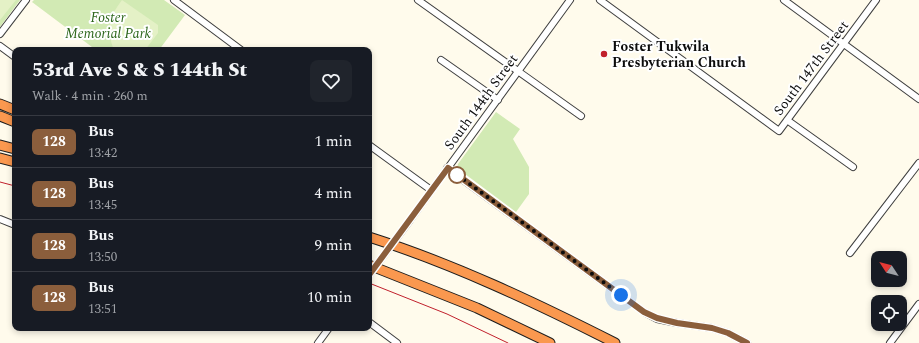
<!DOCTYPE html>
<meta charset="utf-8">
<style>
:root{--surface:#171b24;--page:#20242c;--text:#f1f3f6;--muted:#9ea1a6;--line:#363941}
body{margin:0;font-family:Spectral,serif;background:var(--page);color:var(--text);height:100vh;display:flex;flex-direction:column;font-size:15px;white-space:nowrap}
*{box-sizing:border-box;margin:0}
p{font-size:13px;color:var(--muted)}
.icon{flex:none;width:22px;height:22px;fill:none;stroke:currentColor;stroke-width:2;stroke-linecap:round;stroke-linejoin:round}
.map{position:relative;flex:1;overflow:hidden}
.details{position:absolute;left:12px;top:47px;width:360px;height:284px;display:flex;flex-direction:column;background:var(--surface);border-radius:8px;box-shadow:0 2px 6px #0003}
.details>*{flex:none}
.badge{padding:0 8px;border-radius:6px;font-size:14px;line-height:26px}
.needle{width:26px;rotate:306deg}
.tools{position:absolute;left:871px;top:251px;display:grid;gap:8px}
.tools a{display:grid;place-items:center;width:36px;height:36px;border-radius:8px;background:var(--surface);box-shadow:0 2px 6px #0003;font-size:20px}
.you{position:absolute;width:20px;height:20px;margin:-10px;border:3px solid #fff;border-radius:50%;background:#1a73e8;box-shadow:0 0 0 6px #1a73e833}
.map>.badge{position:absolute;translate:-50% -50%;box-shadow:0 0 0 2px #fff}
.round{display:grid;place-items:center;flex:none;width:42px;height:42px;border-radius:8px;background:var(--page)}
.overview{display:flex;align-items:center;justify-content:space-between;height:68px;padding:0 20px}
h1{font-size:19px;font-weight:800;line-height:30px}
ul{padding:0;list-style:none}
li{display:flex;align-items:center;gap:12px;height:52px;padding:0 20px;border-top:1px solid var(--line)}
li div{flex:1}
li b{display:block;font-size:15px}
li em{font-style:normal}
li .badge{min-width:44px;font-weight:700;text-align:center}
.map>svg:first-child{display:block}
.green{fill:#d2eab4}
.pitch{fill:#e4f1c6}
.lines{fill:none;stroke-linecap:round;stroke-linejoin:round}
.minor-casing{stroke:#3f3f3f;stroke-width:8}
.highway-casing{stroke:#1d1d1d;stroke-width:11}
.minor{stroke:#fff;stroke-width:6}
.highway{stroke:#fa984f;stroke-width:9}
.tram{stroke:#c1202c;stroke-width:1}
.minor-bridge-casing{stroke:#3f3f3f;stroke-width:8;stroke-linecap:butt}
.minor-bridge{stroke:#fff;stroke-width:6}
.line-casing{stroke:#fff;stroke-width:9}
.line{stroke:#8b5e3c;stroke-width:6}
.walk{stroke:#0c0c0c;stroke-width:4;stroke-dasharray:0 7.2}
.poi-dot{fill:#c1202c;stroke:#fff;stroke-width:1.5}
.stop-dot{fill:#fff;stroke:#8b5e3c;stroke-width:2}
.labels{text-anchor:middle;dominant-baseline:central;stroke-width:4;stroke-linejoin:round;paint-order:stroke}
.park-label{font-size:14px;font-style:italic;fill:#2c661b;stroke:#fff}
.poi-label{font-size:14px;font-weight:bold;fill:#0c0c0c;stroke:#fff;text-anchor:start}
.street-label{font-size:14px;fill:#0c0c0c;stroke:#fff}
</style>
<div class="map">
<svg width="919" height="343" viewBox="0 0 919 343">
<rect width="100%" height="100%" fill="#fffbec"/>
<path class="green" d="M0,0H20L0,27Z
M34,0H164L185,15L159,50H96L32,2Z
M496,112L520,129L513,139L529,167V194L516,212L457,168L458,164Z"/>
<path class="pitch" d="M0,0H16L0,20Z
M122,0L158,25V33L145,50H114C106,29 109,17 122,0Z"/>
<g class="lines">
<defs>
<path id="minor" d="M174,0L241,50
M418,0L581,116
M600,0L779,131L876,0
M784,0L919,99
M0,34L26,0
M0,46L15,57
M441,60L498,100
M787,120L853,167
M369,145L431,190
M447,168L644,312L657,319L677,323L712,328L728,333L747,343
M0,219L15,225
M410,220L570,0
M850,253L919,163
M369,322L397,343
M318,343L329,328
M890,343L919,304"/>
<path id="highway" d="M0,104L15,110
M0,116L15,122
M0,145L15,149
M0,158L15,162
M369,237C454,264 536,303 615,343
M369,265L477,308L550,343"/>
</defs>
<use href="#minor" class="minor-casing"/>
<use href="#highway" class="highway-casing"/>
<use href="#minor" class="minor"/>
<use href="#highway" class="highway"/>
<path class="tram" d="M0,182L15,186
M369,283L447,314L508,343"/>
<defs>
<path id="minor-bridge" d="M369,275L410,220"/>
</defs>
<use href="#minor-bridge" class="minor-bridge-casing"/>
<use href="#minor-bridge" class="minor-bridge"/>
</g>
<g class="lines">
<defs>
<path id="line" d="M369,275L448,168L644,312L657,318L677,323L712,328L728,333L747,343"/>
</defs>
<use href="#line" class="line-casing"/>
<use href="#line" class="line"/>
<path class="walk" d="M457,175L452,171L621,295"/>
</g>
<circle class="poi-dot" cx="604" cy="54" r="4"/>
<circle class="stop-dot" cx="457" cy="175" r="8"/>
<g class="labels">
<g class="park-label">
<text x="108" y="17">Foster<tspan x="108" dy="16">Memorial Park</tspan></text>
</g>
<g class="poi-label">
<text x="612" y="46">Foster Tukwila<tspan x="612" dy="16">Presbyterian Church</tspan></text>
</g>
<g class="street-label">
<text transform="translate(811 68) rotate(-53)">South 147th Street</text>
<text transform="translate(481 102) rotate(-54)">South 144th Street</text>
</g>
</g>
</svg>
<div class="tools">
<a><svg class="needle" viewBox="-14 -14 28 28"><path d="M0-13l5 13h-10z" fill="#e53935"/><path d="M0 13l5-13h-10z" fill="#9ea1a6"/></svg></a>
<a><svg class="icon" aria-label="locate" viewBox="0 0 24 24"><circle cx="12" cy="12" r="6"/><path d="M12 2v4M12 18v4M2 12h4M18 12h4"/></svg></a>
</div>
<div class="you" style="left:621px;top:295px"></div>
<section class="details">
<div class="overview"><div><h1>53rd Ave S &amp; S 144th St</h1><p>Walk · 4 min · 260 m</p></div><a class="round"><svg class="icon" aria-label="heart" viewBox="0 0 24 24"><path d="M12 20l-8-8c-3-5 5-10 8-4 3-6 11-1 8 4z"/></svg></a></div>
<ul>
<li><span class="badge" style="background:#8b5e3c;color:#fff">128</span><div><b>Bus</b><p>13:42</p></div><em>1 min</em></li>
<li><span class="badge" style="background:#8b5e3c;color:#fff">128</span><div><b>Bus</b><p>13:45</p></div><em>4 min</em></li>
<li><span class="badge" style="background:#8b5e3c;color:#fff">128</span><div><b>Bus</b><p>13:50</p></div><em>9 min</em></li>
<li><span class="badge" style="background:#8b5e3c;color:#fff">128</span><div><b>Bus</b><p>13:51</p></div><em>10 min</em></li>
</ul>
</section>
</div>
